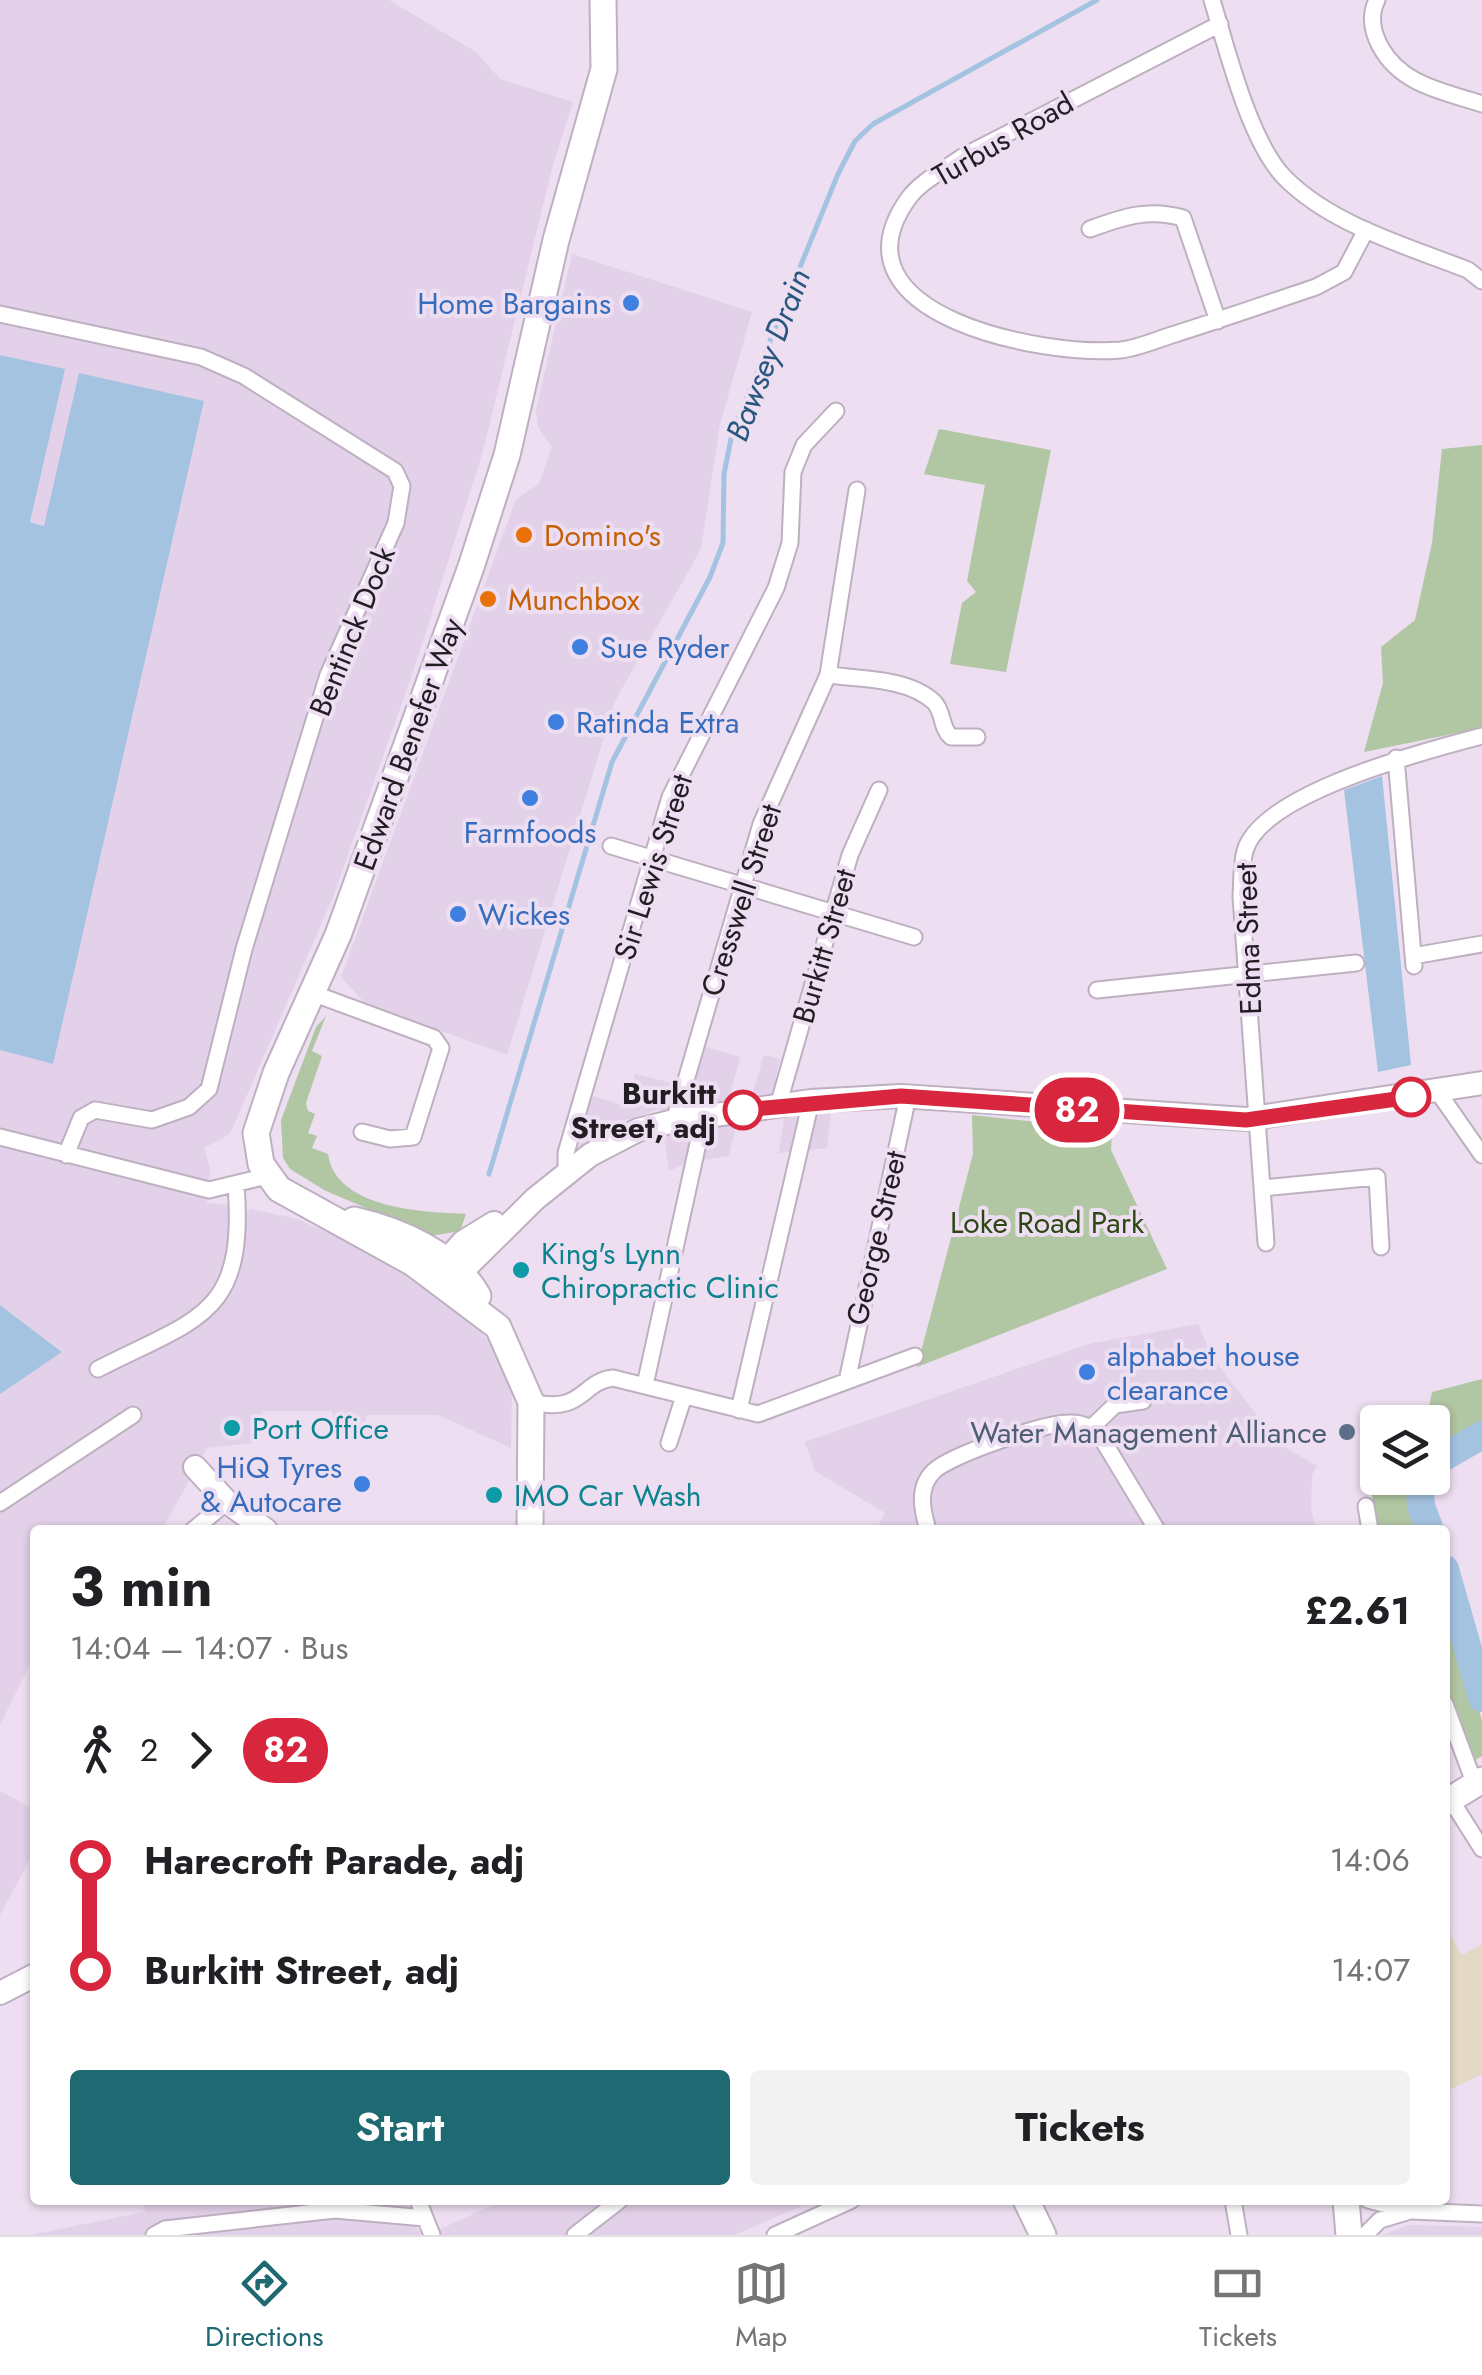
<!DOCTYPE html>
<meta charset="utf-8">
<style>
:root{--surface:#fff;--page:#f2f2f2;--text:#202124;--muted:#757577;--line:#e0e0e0;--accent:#1e6972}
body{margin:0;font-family:Jost,sans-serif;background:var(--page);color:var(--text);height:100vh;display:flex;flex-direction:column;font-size:38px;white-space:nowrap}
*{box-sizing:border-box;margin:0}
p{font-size:32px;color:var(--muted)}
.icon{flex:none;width:55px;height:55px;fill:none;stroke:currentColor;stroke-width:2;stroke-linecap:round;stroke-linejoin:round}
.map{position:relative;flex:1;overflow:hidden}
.details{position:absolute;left:30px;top:1525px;width:1420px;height:680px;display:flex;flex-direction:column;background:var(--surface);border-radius:10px;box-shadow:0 2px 8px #0004}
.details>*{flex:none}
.badge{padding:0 20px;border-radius:32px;font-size:35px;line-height:65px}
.fabs{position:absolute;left:1360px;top:1405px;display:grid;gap:20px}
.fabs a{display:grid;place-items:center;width:90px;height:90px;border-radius:10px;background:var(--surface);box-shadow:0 2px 8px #0004;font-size:50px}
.map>.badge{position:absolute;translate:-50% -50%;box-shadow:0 0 0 5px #fff}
.legs{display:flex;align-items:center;gap:15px;height:110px;padding:0 40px;font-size:32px}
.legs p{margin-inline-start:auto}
.overview{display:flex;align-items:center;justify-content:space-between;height:170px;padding:0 40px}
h1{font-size:55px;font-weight:700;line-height:75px}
.action{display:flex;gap:20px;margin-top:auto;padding:20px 40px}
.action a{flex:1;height:115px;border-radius:10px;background:var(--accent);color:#fff;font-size:40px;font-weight:700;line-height:115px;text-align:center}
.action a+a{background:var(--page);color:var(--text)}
ul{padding:0 40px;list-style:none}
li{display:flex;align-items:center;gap:35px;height:110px;font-size:38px}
li i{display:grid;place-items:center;width:15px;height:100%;margin:0 12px;background:currentColor}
li i::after{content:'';width:25px;height:25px;margin:-12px;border:8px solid;border-radius:50%;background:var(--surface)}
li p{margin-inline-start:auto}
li:first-child i{background:linear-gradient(#0000 50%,currentColor 0)}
li:last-child i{background:linear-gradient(currentColor 50%,#0000 0)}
.tab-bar{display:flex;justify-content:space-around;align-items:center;height:140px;border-top:2px solid var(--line);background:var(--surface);font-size:28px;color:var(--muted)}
.tab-bar a{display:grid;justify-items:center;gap:5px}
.tab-bar .on{color:var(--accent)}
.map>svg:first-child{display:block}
.built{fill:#e3d0e9}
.education{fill:#e4d9c5}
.green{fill:#b1c6a3}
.water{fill:#a4c3e1}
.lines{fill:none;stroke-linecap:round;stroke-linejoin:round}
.stream{stroke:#a4c3e1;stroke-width:5}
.river{stroke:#a4c3e1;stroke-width:28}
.street-casing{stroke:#beafc1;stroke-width:19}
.secondary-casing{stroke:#beafc1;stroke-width:26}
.primary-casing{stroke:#beafc1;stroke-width:29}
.street{stroke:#fff;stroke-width:15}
.secondary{stroke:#fff;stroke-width:22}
.primary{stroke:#fff;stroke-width:25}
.line-1-casing{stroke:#fff;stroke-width:22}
.line-1{stroke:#d7263d;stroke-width:15}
.shop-dot{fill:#3f7fe0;stroke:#eddef1;stroke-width:4}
.food-dot{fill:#e8710a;stroke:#eddef1;stroke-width:4}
.stop-1-dot{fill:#fff;stroke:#d7263d;stroke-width:5}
.culture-dot{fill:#0f9aa8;stroke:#eddef1;stroke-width:4}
.service-dot{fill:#5c6f8a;stroke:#eddef1;stroke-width:4}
.labels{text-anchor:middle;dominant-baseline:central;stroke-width:8;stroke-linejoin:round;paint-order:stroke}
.street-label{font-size:30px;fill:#221d23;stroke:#eddef1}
.shop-label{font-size:30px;fill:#366cbe;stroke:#eddef1;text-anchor:start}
.food-label{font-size:30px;fill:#c56008;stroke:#eddef1;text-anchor:start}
.stop-label{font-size:30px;font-weight:bold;fill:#221d23;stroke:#eddef1;text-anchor:end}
.park-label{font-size:30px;fill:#2d4713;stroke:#eddef1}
.culture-label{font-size:30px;fill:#0d838f;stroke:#eddef1;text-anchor:start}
.service-label{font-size:30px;fill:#4e5e75;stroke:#eddef1;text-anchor:end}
.water-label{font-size:32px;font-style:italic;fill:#29577f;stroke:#eddef1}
</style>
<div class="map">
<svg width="1482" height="2235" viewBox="0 0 1482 2235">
<rect width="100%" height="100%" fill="#eddef1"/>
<path class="built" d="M0,0H389L476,52L500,79L573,102L552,168L483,451L414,669L333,897L230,1134L204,1148L210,1168L207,1203L231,1205L239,1218L251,1209L297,1219L367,1250L409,1272L481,1332L498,1353L512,1391L511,1448L438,1415H366V1425L334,1428L332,1411H263L261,1442L207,1448L162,1530H35V1654L0,1725V1394L62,1351L0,1305V1050L53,1064L45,526L30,522L64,370L0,355Z
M572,254L752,312L720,424L701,549L615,701L507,1055L365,1003L341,977L516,499L539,484L552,447L538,427L536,410Z
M706,1047L740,1057L729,1099L736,1126L729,1156L686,1163L669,1171L660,1109L620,1122L579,1147L592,1096L626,1106L635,1074L693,1088Z
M764,1055L780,1059L772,1094L752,1095Z
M831,1113L827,1148L779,1153L784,1118Z
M1198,1324L1213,1358L1279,1444L1317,1466L1312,1475L1311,1508L1316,1530H876L885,1513L815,1471L805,1442L1089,1344Z
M0,1791L35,1810V1850L0,1915Z
M143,2200H406L420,2235H30L145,2212Z
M504,2200H815L735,2235H427Z
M1408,2225L1482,2227V2235H1383Z"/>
<path class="education" d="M1445,1926L1462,1955L1482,1944V2074L1445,2092Z"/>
<path class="green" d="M939,429L1051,450L1006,672L950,664L962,603L976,592L967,581L985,485L924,474Z
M1482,445V728L1364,752L1383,683L1381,647L1415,620L1432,543L1442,449Z
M326,1016L312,1051L322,1056L306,1103L308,1111L315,1114L308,1133L317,1136L312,1148L328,1154C336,1209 423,1212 466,1214L460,1231L431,1236L324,1190L290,1169L283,1158L281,1120L316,1027Z
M972,1115L1112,1130L1111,1150L1167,1269L917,1367L973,1154Z
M1482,1379V1427L1433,1457L1432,1422H1426L1432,1392Z
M1377,1473L1378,1478H1414L1413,1498L1422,1530H1377L1369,1474Z
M1445,1590L1482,1721V1756L1472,1762L1445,1690Z"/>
<path class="water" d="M0,355L65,369L30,522L44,526L79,373L204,401L53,1064L0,1050Z
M1382,776L1411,1065L1378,1072L1344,790Z
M0,1305L62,1352L0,1394Z"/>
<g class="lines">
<path class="stream" d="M489,1174L612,762L710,577L723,543L724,474L732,434L838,174L855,141L873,124L1097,0"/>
<path class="river" d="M1432,1464L1482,1435
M1419,1478L1421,1506L1430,1530
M1445,1569L1482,1698"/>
<defs>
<path id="street" d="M1212,0C1227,49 1249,140 1284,177C1331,225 1407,246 1468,270L1482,281
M1377,0C1369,16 1372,31 1380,46C1401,85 1442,91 1482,104
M1220,24L962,157C944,170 921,181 908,199C825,316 1046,357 1121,350C1138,348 1156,340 1172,335C1220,320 1268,303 1316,287L1344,272L1366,230
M1090,229C1123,217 1148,208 1183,218L1218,321
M0,314L201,357L244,376L395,471L402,486L396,523L328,675L244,949L209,1089L189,1107L152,1120L95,1110L81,1118L66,1155
M828,675C861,679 908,678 934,702C944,712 940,727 951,737H977
M1396,758L1414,966
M611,846L914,937
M1413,956L1482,944
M1097,990L1356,963
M312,993L434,1038L441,1048L413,1137L390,1139L362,1132
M1438,1092L1482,1155
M778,1106L850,855L879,790
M674,1121L761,824L828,675L857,490
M0,1137L209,1190L267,1176
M566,1174V1153L670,797L776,588L790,543L793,472L804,445L836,411
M1262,1188L1377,1177L1381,1247
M1266,1243L1241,897C1242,883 1241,865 1245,851C1261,793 1428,750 1482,736
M98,1369C200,1317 246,1316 236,1184
M847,1381L908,1096
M645,1385L704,1116
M531,1402C585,1414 580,1382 613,1378L758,1414L915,1356
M739,1410L811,1101
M1092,1427L1115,1405L1143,1401
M669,1443L684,1396
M0,1503L133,1415
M1366,1506L1370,1530
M193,1530L227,1502
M928,1530C922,1510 917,1487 934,1471C950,1455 1045,1423 1068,1423C1084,1422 1092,1428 1102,1439L1157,1530
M1445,1704L1475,1785
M1451,1800L1482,1849
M418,2200L432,2235
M1233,2200L1239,2235
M1368,2200L1411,2211L1482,2214
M154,2235L165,2229L335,2210L425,2218
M575,2235L620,2200
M775,2235L852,2200
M1365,2235L1380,2220L1407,2212"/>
<path id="secondary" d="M435,1273L463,1242L494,1223
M449,1284L535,1199L590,1155L638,1130L674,1121L811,1101L901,1096L1246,1119L1482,1083
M195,1467L227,1502L266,1530
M0,1993L35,1975"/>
<path id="primary" d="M354,1220C398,1230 455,1254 478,1296
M530,1530L531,1402L498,1327L413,1263L279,1189L261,1164L256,1133L276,1073L338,935L471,567L507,455L556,240L604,69L603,0
M1445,1803L1482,1780
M1026,2200L1043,2235
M1346,2200L1349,2235"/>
</defs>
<use href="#street" class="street-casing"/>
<use href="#secondary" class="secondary-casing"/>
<use href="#primary" class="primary-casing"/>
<use href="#street" class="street"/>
<use href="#secondary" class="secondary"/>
<use href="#primary" class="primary"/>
</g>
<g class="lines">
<defs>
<path id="line-1" d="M743,1110L901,1096L1246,1120L1411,1097"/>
</defs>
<use href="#line-1" class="line-1-casing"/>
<use href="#line-1" class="line-1"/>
</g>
<g class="shop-dot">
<circle cx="631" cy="303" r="10"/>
<circle cx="580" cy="647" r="10"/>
<circle cx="556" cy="722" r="10"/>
<circle cx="530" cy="798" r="10"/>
<circle cx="458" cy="914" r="10"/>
<circle cx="1087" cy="1372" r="10"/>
<circle cx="362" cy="1484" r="10"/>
</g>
<g class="food-dot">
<circle cx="524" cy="535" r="10"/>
<circle cx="488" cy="599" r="10"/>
</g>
<g class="stop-1-dot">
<circle cx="1411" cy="1097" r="18"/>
<circle cx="743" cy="1110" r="18"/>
</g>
<g class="culture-dot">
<circle cx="521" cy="1270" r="10"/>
<circle cx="232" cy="1428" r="10"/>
<circle cx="494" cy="1495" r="10"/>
</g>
<circle class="service-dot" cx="1347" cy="1432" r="10"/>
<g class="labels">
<g class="street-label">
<text transform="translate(1003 139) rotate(-30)">Turbus Road</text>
<text transform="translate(352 631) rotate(-68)">Bentinck Dock</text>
<text transform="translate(408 744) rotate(-70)">Edward Benefer Way</text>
<text transform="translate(653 867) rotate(-72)">Sir Lewis Street</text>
<text transform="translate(741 900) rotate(-72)">Cresswell Street</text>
<text transform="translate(1248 939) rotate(-92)">Edma Street</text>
<text transform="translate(824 946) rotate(-74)">Burkitt Street</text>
<text transform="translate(876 1238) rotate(-77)">George Street</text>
</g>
<g class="shop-label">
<text x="611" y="303" text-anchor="end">Home Bargains</text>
<text x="600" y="647">Sue Ryder</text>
<text x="576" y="722">Ratinda Extra</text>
<text x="530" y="832" text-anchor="middle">Farmfoods</text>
<text x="478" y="914">Wickes</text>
<text x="1107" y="1355">alphabet house<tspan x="1107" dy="34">clearance</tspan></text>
<text x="342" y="1467" text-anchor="end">HiQ Tyres<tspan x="342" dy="34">&amp; Autocare</tspan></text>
</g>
<g class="food-label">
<text x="544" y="535">Domino's</text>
<text x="508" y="599">Munchbox</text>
</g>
<g class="stop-label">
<text x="716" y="1093">Burkitt<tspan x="716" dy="34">Street, adj</tspan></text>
</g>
<g class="park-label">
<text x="1047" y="1222">Loke Road Park</text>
</g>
<g class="culture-label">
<text x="541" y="1253">King's Lynn<tspan x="541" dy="34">Chiropractic Clinic</tspan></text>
<text x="252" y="1428">Port Office</text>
<text x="514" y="1495">IMO Car Wash</text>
</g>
<g class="service-label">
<text x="1327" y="1432">Water Management Alliance</text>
</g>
<g class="water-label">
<text transform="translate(768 355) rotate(-69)">Bawsey Drain</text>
</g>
</g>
</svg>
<div class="fabs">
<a><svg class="icon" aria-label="layers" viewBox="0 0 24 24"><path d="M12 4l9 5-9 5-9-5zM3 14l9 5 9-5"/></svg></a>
</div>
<b class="badge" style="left:1077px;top:1110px;background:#d7263d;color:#fff">82</b>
<section class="details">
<div class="overview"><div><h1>3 min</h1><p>14:04 – 14:07 · Bus</p></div><b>£2.61</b></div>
<div class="legs"><svg class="icon" aria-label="walk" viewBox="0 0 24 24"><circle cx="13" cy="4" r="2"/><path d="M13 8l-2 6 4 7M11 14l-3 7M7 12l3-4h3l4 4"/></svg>2<svg class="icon" aria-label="forward" viewBox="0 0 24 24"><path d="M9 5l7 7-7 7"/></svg><b class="badge" style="background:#d7263d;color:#fff">82</b></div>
<ul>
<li><i style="color:#d7263d"></i><b>Harecroft Parade, adj</b><p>14:06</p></li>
<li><i style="color:#d7263d"></i><b>Burkitt Street, adj</b><p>14:07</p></li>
</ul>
<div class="action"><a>Start</a><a>Tickets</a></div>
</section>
</div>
<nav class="tab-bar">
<a class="on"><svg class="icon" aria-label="directions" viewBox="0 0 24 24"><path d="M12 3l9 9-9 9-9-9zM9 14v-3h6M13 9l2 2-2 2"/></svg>Directions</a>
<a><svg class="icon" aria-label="map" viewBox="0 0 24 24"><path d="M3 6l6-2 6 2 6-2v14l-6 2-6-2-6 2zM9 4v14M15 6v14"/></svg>Map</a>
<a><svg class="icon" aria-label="tickets" viewBox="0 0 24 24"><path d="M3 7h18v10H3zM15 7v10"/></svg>Tickets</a>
</nav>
